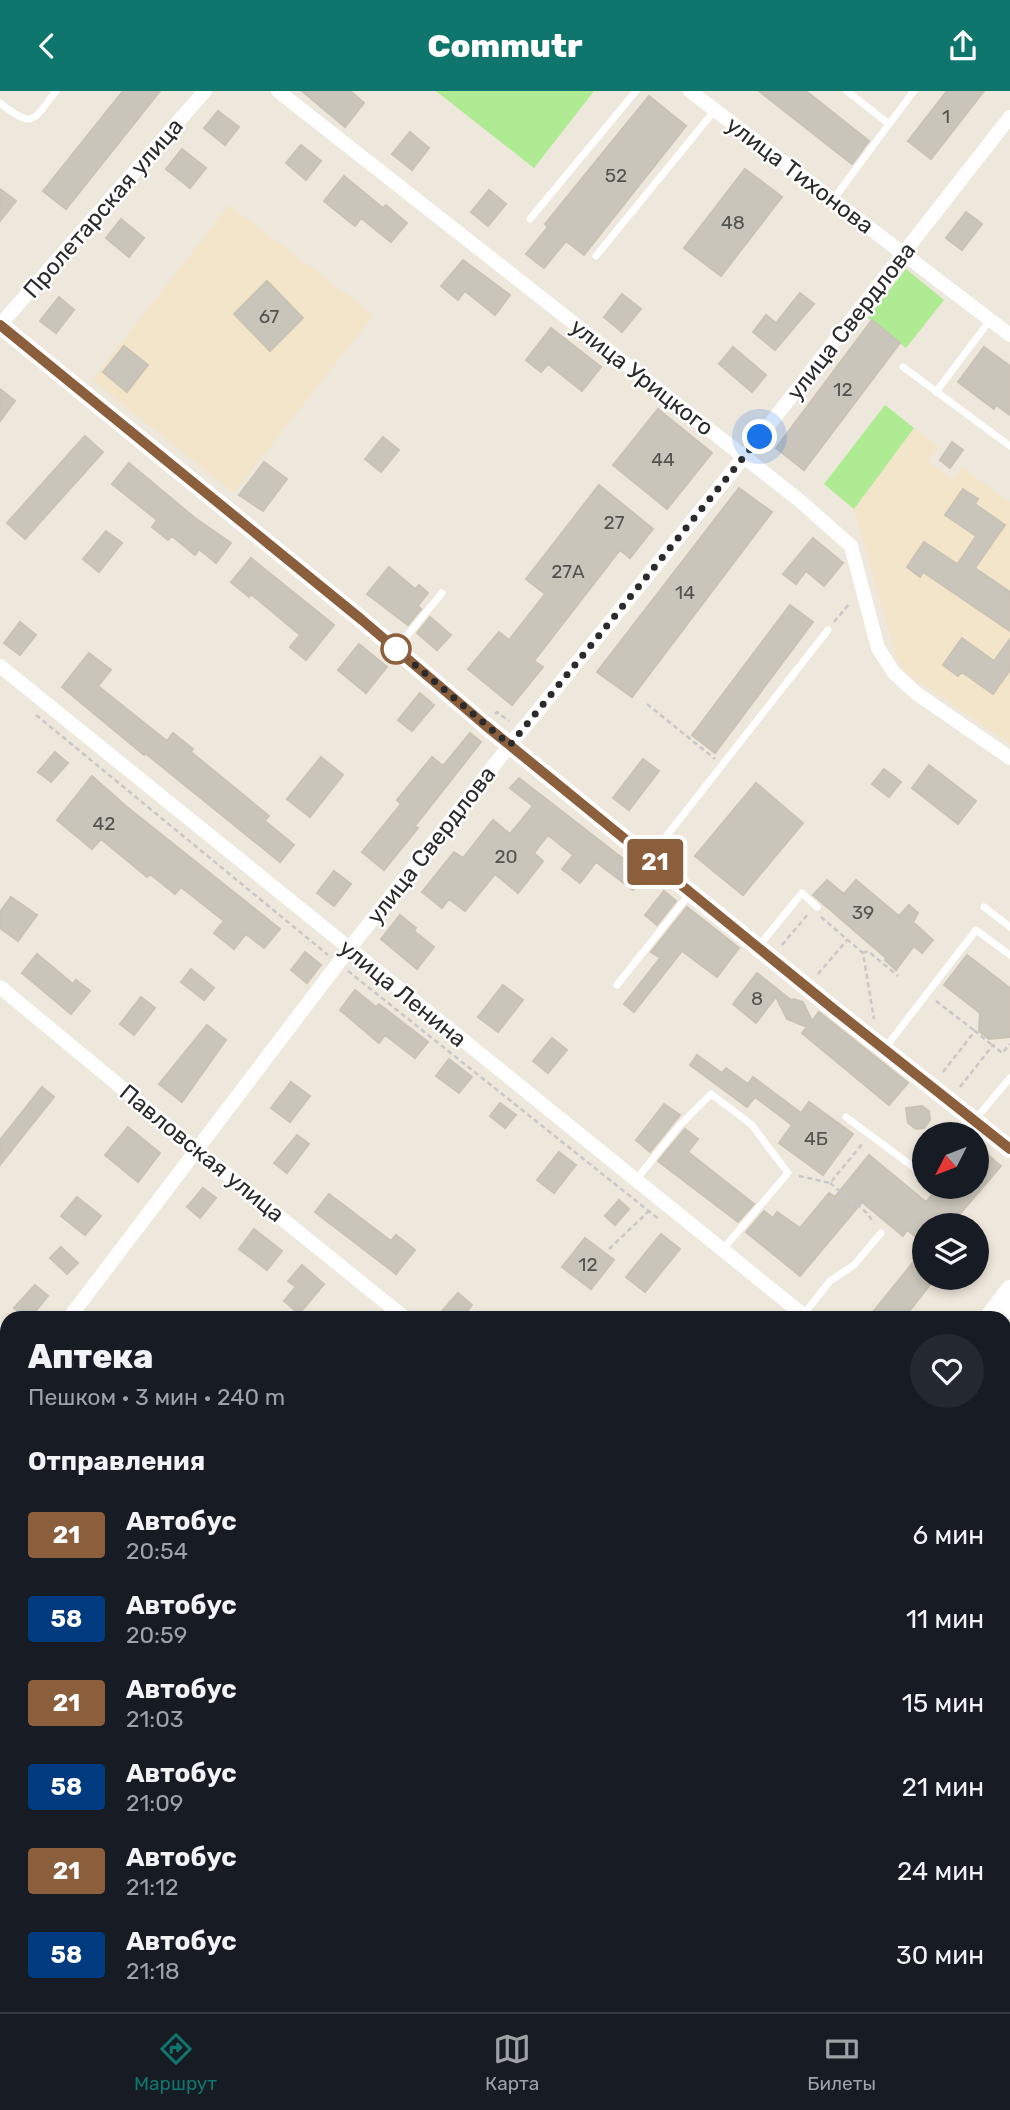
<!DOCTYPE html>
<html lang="ru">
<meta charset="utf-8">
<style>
:root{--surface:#171b24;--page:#242831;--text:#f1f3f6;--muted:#9ea1a6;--line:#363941;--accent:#0f766e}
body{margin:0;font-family:Rubik,sans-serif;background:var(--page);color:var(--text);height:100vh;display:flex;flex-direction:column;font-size:26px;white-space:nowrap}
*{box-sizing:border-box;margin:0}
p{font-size:23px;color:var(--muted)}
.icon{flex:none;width:38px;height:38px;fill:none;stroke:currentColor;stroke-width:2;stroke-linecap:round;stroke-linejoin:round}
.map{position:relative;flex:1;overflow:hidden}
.panel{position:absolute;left:0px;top:1220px;width:1012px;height:702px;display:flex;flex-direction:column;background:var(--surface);border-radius:21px 21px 0 0;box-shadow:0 4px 10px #0003}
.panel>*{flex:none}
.badge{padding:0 14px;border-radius:5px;font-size:24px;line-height:46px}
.needle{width:46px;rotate:228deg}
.controls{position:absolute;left:912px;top:1031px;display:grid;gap:14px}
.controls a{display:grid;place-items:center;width:77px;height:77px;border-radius:50%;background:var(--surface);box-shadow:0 4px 10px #0003;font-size:35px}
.you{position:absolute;width:35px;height:35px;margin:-18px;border:5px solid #fff;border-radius:50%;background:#1a73e8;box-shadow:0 0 0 10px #1a73e833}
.map>.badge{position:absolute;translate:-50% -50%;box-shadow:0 0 0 4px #fff}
h2{padding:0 28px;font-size:26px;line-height:63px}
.round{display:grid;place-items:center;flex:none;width:74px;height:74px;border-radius:37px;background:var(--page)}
.overview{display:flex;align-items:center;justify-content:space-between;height:119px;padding:0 28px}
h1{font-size:33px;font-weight:800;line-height:52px}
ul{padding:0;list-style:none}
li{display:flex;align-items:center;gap:21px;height:84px;padding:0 28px}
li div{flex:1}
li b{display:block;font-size:26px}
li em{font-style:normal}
li .badge{min-width:77px;font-weight:700;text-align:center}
header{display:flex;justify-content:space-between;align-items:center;height:91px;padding:0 28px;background:var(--accent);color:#fff;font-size:32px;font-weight:800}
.dock{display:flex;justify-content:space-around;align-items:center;height:98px;border-top:2px solid var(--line);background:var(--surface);font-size:19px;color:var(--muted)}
.dock a{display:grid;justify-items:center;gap:4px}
.dock .selected{color:var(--accent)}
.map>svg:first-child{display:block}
.education{fill:#f2e5c9}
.green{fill:#aeeb92}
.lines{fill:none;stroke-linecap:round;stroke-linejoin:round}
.river{stroke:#63d0fc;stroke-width:28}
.building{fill:#c9c5ba;stroke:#cac3b5;stroke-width:2}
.path{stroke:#c8c8c8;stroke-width:2.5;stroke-dasharray:5 3.5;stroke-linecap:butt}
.service{stroke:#fff;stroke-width:7}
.minor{stroke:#fff;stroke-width:14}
.tertiary{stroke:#fff;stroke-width:18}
.secondary{stroke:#fff;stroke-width:19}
.line-casing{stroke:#fff;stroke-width:16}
.line{stroke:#8b5e3c;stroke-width:10}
.walk{stroke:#2b2b2b;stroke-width:7;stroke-dasharray:0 12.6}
.stop-dot{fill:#fff;stroke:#8b5e3c;stroke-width:3.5}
.labels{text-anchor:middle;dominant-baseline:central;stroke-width:5;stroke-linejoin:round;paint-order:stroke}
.number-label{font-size:19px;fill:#52524f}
.street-label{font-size:23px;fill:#2b2b2b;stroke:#fff}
</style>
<header><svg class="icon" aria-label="back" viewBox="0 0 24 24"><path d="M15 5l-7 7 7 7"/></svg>Commutr<svg class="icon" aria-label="share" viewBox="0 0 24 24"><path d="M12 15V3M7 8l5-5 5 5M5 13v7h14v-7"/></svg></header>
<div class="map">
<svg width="1010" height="1921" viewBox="0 0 1010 1921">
<rect width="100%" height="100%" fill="#eee7db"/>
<path class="education" d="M229,114L374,224L234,402L92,289Z
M914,337L938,355L928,371L952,388L962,376L1010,411V653L904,580L897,569L854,418Z"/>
<path class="green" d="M436,0H594L534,77Z
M906,178L944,209L906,257L868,227Z
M885,314L914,337L854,418L824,393Z
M0,1681L7,1688V1728L1,1730Z
M317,1915H425L430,1921H331Z"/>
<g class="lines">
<path class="river" d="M0,1665L7,1672
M459,1914L476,1921"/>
</g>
<path class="building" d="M123,0H160L66,118L43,100Z
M302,0H350L364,12L345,36Z
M759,0H806L869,50L852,73Z
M947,0H984L931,68L908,50Z
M649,5L686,35L584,164L566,150L544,177L526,163L548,136L545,133Z
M218,20L239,36L225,54L204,37Z
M410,41L429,57L412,79L392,63Z
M301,54L321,70L306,89L286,72Z
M182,58L206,77L190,97L166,78Z
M745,78L782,106L721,185L684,157Z
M344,85L383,117L386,114L407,132L391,151L361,127L355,135L324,110Z
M0,98L16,110L0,130Z
M489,99L506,113L488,135L471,121Z
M966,121L982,133L962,159L946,147Z
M121,128L144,147L129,166L106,147Z
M463,169L510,204L495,224L465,200L458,209L441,195Z
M267,190L303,227L270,260L234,223Z
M800,202L814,213L775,259L753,241L766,224L776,232Z
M622,203L641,218L622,241L604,226Z
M59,206L74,219L56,242L40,230Z
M872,229L900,252L804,379L776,357Z
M551,237L601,276L582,300L548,273L541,281L526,269Z
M124,255L148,274L127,301L103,281Z
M733,256L766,284L752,301L719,273Z
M984,256L1010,275V324L996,314L994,318L958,291Z
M0,298L15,310L0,330Z
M658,318L712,362L667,418L613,374Z
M85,345L103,361L25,448L7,432Z
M383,346L399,359L381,381L365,368Z
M952,351L963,359L950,377L940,369Z
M264,371L287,388L263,420L239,404Z
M129,372L195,427L231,452L216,472L199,458L195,464L172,445L168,449L152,436L157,429L112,393Z
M599,394L653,438L630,467L620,459L534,570L543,576L512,614L468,578L499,541L509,549L545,503L526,488Z
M739,397L772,421L632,606L597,581Z
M963,398L978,408L975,413L1005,434L975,477L1010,501V540L923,481L920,486L907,476L924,451L957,473L961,468L976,445L945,424Z
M106,440L122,452L99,481L83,468Z
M813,447L843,472L824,495L806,480L796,493L783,483Z
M251,467L334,534L306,569L290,556L300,544L251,503L249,506L231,491Z
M389,476L415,498L419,494L428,502L418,515L421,518L408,534L367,503Z
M790,514L813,531L715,662L692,644Z
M430,526L451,544L437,559L417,542Z
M20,531L36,544L20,564L4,552Z
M962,547L994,570L1010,548V579L993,603L962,581L958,585L943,574Z
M359,553L387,576L366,602L338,579Z
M89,562L111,579L98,595L167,650L173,642L193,658L191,661L269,725L265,730L294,754L280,771L145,662L144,664L62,596Z
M420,602L434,614L412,640L398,629Z
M470,642L481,651L415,735L418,737L384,779L362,761L401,713L397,709L432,666L443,675Z
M55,661L68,672L51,691L38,681Z
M321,666L343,684L310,726L287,708Z
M643,668L659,680L629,719L613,707Z
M929,674L976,710L958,733L912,697Z
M884,678L901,691L889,706L872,693Z
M92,685L127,716L280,838L264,857L246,843L234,858L214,842L224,830L181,796L175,803L150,783L147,786L101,748L92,758L57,729Z
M519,687L644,784L633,799L596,771L580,792L562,778L573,764L548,744L534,762L543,770L518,802L495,783L465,820L449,808L442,817L422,801L454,761L463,767L493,729L510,743L533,715L510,697Z
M756,692L803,732L743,804L695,765Z
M334,780L351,793L334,815L317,802Z
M827,789L844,803L856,789L899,825L909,814L918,822L913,831L933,849L922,862L914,855L896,879L885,869L886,867L813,804Z
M664,800L676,810L657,834L645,824Z
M11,806L37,824L18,850L0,837V821Z
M687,816L739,857L717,886L682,860L634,921L624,913L660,867L651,861Z
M400,824L416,837L414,840L434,856L417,878L381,848Z
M305,861L321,874L307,892L291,879Z
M37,863L73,893L76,889L90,900L71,923L22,882Z
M967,864L1010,897V946L989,948L979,940L980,922L944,894Z
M191,878L214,897L204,909L181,891Z
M757,882L791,909L794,908L803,911L812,930L819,921L908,992L889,1014L802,942L807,936L787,928L776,906L756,932L733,913Z
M503,894L523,909L498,941L478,926Z
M355,899L376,916L379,913L428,951L415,967L385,944L379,952L340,919Z
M141,906L155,917L134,944L120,933Z
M207,934L226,949L182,1011L159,993Z
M552,947L567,959L548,982L533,970Z
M697,964L722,982L726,977L748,993L753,986L801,1022L809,1011L853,1043L823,1084L779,1052L792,1034L755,1006L747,1016L690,974Z
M449,968L472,986L459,1002L436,985Z
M291,991L310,1005L290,1031L271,1017Z
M42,996L54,1006L0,1074V1049Z
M500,1012L516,1024L505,1037L490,1025Z
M664,1013L680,1024L650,1061L636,1049Z
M922,1015L929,1020L930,1029L924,1037L916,1038L908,1032L906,1017Z
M128,1036L160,1062L138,1091L105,1064Z
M685,1038L698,1048L688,1061L754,1113L738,1131L658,1070Z
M297,1044L309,1053L287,1082L274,1072Z
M976,1054L1001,1075L958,1125L969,1134H924V1152L907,1139L903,1145L862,1111L800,1185L746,1141L764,1120L773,1127L777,1121L800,1137L829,1102L835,1106L869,1064L926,1111L939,1096H976Z
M559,1061L576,1074L554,1102L537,1089Z
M203,1097L216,1107L200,1127L187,1116Z
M329,1103L391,1150L396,1144L415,1159L396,1183L315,1121Z
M77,1106L101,1125L85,1144L61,1125Z
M619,1109L629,1118L615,1134L605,1125Z
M254,1138L282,1160L267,1179L239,1158Z
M661,1143L680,1158L645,1201L626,1186Z
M585,1147L614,1169L591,1198L562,1176Z
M61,1156L78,1172L67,1183L50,1167Z
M924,1158V1186H936L904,1227H868Z
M302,1174L324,1193L299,1223L284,1210L296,1196L288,1190Z
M35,1194L48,1205L30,1227H26L14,1217Z
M458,1202L472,1214L462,1227H451L442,1220Z"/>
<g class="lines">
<path class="path" d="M834,531L850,512
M647,613L715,668
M495,623L497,621L509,630
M36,624L328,864
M821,826L863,862L874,928
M782,854L808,823
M863,862L868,860L898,885
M348,880L660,1129
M818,883L847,849
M936,910L975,940
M943,981L975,940L992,954
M960,996L993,954L1002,962L1010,953
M799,1085L830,1092L863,1052
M830,1092L867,1122L874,1132
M609,1158L649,1120
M976,1164L983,1169
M1004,1407L1008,1410
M189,1921H207
M459,1921L463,1914
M526,1921L529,1914
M569,1921L573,1914"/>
<path class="service" d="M0,12C34,38 32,31 56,0
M889,33L914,0
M833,109L889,33L847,0
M530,128L636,0
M596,165L715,19
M903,276L1010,355
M936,301L990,229
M396,558L442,502
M650,766L828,539
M984,816L1010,836
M758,856L802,802L817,816
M617,894L691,801
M885,957L976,839L1010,864
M846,1026L924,1084
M963,1043L1010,987
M635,1090L679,1035L711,1003L751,1033L788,1082L723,1158
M803,1224L830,1190L854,1174L881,1142
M0,1512L7,1516"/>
<path class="minor" d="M278,0L799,409L851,455L878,557L894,582L916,602L1010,667
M690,0L1010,244
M0,234L205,0
M0,575L807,1227
M0,896L198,1060L405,1227
M69,1227L349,858L510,654L744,366L1010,26
M0,1239L7,1243
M1004,1676L1010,1670
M0,1749L7,1753
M175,1921L176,1914"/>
<path class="tertiary" d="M0,234L362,529L485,634L836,920L1010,1058
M988,1227L1010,1198
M1004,1348L1010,1352
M1004,1690L1010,1694"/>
<path class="secondary" d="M990,1227L1010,1217
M1004,1442L1010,1436
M548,1921L551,1914"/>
</g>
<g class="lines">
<defs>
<path id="line" d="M0,234L362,529L485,634L836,920L1010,1058"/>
</defs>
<use href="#line" class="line-casing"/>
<use href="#line" class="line"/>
<path class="walk" d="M396,558L510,654L760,346"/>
</g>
<circle class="stop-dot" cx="396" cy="558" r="14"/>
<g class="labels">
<g class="number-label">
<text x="946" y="25">1</text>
<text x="616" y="84">52</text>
<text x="733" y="131">48</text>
<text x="269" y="225">67</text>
<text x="843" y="298">12</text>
<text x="663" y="368">44</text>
<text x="614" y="431">27</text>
<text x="568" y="480">27А</text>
<text x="685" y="501">14</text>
<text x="104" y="732">42</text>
<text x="506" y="765">20</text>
<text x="863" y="821">39</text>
<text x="757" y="907">8</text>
<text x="816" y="1047">4Б</text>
<text x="588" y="1173">12</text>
</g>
<g class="street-label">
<text transform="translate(800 84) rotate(37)">улица Тихонова</text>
<text transform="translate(103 117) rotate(-49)">Пролетарская улица</text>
<text transform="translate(851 230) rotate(-52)">улица Свердлова</text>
<text transform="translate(642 286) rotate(38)">улица Урицкого</text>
<text transform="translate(431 754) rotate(-52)">улица Свердлова</text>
<text transform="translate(403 902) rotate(39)">улица Ленина</text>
<text transform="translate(202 1062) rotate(39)">Павловская улица</text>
</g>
</g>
</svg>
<div class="controls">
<a><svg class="needle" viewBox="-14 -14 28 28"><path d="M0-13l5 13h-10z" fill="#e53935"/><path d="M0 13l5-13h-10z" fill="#9ea1a6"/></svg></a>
<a><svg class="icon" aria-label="layers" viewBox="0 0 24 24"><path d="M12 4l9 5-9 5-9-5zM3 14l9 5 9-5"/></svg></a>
</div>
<div class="you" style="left:760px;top:346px"></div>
<b class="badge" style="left:655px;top:771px;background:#8b5e3c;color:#fff">21</b>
<section class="panel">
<div class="overview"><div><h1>Аптека</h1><p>Пешком · 3 мин · 240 m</p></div><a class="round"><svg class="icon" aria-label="heart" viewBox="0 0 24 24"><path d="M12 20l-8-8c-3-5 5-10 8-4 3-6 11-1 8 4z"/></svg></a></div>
<h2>Отправления</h2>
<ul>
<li><span class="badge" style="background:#8b5e3c;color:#fff">21</span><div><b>Автобус</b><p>20:54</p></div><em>6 мин</em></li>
<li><span class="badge" style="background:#003b80;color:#fff">58</span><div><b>Автобус</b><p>20:59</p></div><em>11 мин</em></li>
<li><span class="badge" style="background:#8b5e3c;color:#fff">21</span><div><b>Автобус</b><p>21:03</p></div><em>15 мин</em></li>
<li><span class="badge" style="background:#003b80;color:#fff">58</span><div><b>Автобус</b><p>21:09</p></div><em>21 мин</em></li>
<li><span class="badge" style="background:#8b5e3c;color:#fff">21</span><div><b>Автобус</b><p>21:12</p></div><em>24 мин</em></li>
<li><span class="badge" style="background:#003b80;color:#fff">58</span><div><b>Автобус</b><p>21:18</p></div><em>30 мин</em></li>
</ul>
</section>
</div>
<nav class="dock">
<a class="selected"><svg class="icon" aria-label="directions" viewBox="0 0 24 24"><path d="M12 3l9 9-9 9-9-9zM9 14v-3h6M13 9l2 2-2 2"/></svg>Маршрут</a>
<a><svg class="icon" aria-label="map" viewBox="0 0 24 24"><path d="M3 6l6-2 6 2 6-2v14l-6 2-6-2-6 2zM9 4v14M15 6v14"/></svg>Карта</a>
<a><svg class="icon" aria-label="tickets" viewBox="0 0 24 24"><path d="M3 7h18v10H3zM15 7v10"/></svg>Билеты</a>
</nav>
